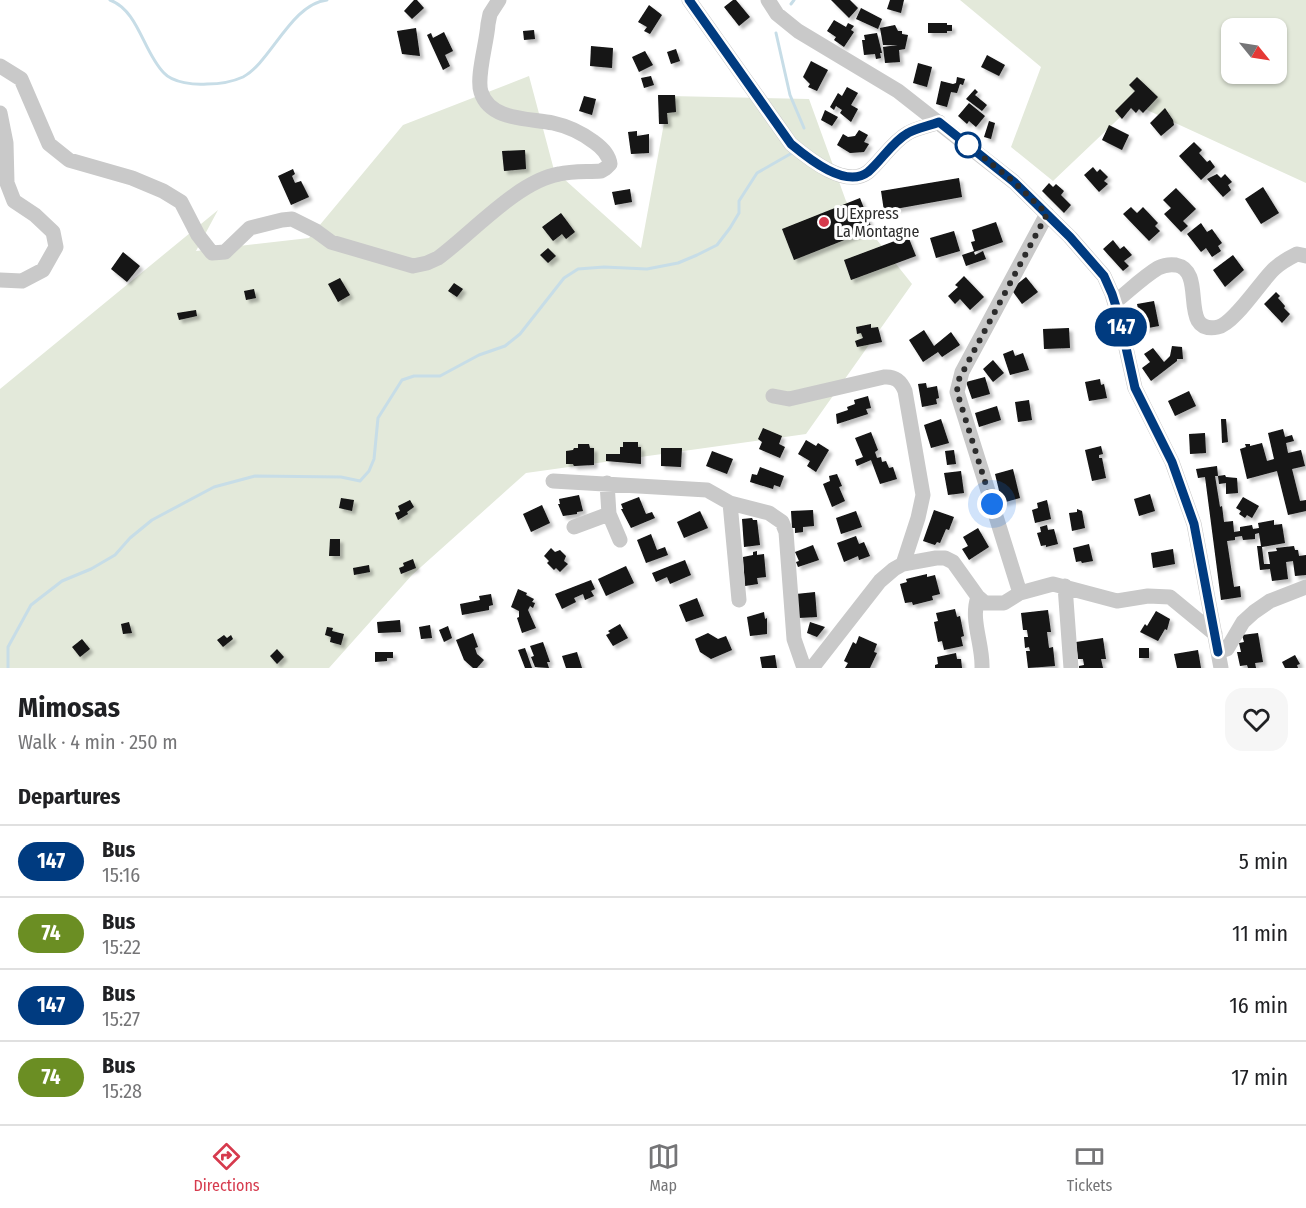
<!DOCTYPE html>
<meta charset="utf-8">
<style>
:root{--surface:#fff;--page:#f6f6f6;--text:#202124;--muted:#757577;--line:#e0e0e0;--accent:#d63a4d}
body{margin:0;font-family:"Fira Sans Condensed",sans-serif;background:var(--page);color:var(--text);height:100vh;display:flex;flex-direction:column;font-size:22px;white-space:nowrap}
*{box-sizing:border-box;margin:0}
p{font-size:20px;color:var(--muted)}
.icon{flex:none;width:33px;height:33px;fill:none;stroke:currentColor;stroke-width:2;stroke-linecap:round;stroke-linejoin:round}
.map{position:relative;height:668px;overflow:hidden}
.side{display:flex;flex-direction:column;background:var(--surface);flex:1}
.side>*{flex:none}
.badge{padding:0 12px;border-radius:20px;font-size:21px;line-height:39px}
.needle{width:39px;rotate:120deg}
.controls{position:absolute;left:1221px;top:18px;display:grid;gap:12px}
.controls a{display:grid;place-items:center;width:66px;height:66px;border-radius:12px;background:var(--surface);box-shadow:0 2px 4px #0004;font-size:30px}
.you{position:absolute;width:30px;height:30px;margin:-15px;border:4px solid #fff;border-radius:50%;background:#1a73e8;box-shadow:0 0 0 9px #1a73e833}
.map>.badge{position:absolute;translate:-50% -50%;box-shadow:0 0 0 3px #fff}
h2{padding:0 18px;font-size:22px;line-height:54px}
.round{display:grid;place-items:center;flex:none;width:63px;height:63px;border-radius:18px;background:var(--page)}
.head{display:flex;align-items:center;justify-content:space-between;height:102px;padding:0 18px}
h1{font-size:28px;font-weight:700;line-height:45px}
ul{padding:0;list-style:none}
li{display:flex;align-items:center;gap:18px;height:72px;padding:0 18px;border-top:2px solid var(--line)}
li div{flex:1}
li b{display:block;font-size:22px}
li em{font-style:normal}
li .badge{min-width:66px;font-weight:700;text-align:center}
.dock{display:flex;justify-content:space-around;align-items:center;height:84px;border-top:2px solid var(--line);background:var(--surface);font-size:16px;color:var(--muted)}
.dock a{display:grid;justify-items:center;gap:3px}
.dock .selected{color:var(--accent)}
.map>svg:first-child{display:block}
.green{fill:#e3e9da;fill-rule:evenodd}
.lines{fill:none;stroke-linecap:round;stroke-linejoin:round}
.stream{stroke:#c7dde7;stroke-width:3}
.building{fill:#131313;filter:url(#shadow)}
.minor{stroke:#c9c9c9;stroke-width:15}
.line-casing{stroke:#fff;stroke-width:14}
.line{stroke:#003b80;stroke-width:9}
.walk{stroke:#2c2c2c;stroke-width:6;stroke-dasharray:0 10.8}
.stop-dot{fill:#fff;stroke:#003b80;stroke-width:3}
.poi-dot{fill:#d63a4d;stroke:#fff;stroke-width:2}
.labels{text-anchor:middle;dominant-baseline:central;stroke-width:6;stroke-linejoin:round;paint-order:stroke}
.poi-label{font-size:16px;fill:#2c2c2c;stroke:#fff;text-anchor:start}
</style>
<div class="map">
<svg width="1306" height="668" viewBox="0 0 1306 668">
<defs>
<filter id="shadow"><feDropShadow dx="3.5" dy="3.5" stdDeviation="1.5" flood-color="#0004"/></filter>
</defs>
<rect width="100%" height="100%" fill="#fff"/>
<path class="green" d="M960,0H1306V183L1134,104L1053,181L1011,147L1041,67ZM1232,28H1276V74H1232Z
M529,76L554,170L641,248L669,96L809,99L846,201L912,284L806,434L526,473L412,575L329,668H0V389L218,210L196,251L309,238L403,125Z"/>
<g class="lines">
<path class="stream" d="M110,0C139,11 143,52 164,73C173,83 195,85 207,84C220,84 232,82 243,77C271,62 291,4 327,0
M791,4L794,0
M776,33L790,95L804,128
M8,668V647L31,605L62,581L91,569L115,555L130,538L152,520L214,487L255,476L341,477L360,481L369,471L374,459L378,418L402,380L414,376H440L479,355L505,346L520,334L564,278L578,269L604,267L647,269L678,263L697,255L717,245L730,228L739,213V201L757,173L792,153"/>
</g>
<path class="building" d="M414,0H417L424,8L412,19L404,11Z
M733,0H736L750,17L739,26L724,7Z
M831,0H850L858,8L849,18Z
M890,0H904L901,13L887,9Z
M649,5L662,15L650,34L644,31L647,27L638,22Z
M861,8L882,19L878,29L856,19Z
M834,20L846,27L848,23L854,26L851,30L854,32L844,47L834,40L836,37L827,31Z
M928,23H947V25H952V31H947V33H928Z
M895,25L898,31H902V34L908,35L905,49L899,50L900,62L885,63L883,47L898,45H883L880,28Z
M416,28L420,56L402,54L397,31Z
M534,30L535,39L524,40L523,31Z
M444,32L453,51L445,55L450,66L443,70L427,35L431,33L433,38Z
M877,33L882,53H880L881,58L876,59L875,54L864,55L862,40H865L864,35Z
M591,46L613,48L612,68L590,66Z
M676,49L680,61L671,64L667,52Z
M645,51L653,65L639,72L632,57Z
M987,55L1005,65L999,76L981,67Z
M811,61L828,70L817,91L808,87L810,84L803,77Z
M918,63L932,67L927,87L913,83Z
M651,76L654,85L644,88L641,78Z
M957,77L965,79L963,85L960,84L957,93L951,92L947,107L936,104L941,81L953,84L956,83Z
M1137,77L1158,97L1143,113L1139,109L1136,113L1131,108L1122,119L1115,111L1135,91L1129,85Z
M847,87L858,93L851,105L858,109L851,122L840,113L842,110L836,106L834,110L830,107L838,93L842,96Z
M975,89L978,92L975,95L987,105L982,111L966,99Z
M658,95H675L676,112L667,113L668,124H659Z
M584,96L596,99L592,115L579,111Z
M969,103L985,116L976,127L969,121L967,124L958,116Z
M1165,108L1173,120L1174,125L1161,136L1150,123Z
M825,110L838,117L832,126L821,120Z
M989,121L995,123L991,139L984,137Z
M1109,125L1129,135L1122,150L1102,140Z
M859,130L868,135L864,142L869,144L864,152L850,153L837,145L843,134L848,137L855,136Z
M637,131V136L649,134V153L631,154L628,132Z
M1194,142L1202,150L1199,153L1207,162L1210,160L1215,167L1201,180L1179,156Z
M525,150L526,169L504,171L502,151Z
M1093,167L1097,172L1100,169L1108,177L1104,181L1108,184L1099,192L1084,175Z
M293,169L295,174L292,176L295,183L301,181L309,197L291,205L278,176Z
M1217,174L1221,178L1225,174L1232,182L1228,185L1231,190L1223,197L1207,179Z
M959,178L962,197L884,211L881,191Z
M1049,183L1053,187L1056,184L1064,191L1061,195L1071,205L1064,213L1042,191Z
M1263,187L1279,213L1261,224L1245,199Z
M1176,188L1196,209L1183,221L1188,226L1181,232L1164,214L1171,208L1163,200Z
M630,189L632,202L615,205L612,192Z
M860,198L872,229L794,260L782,229Z
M1131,207L1137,213L1143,207L1158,223L1155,226L1160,231L1149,241L1123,214Z
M561,213L575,232L566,239L562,234L553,241L542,227Z
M996,222L1003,242L974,252L975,255L983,251L986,259L966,266L962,255L974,251L971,242L975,241L972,230Z
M1201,223L1207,232L1212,229L1222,243L1218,246L1221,251L1212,257L1206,248L1201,252L1187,234Z
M954,231L960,251L936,258L930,238Z
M908,236L916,256L851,280L844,260Z
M1113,240L1120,249L1124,246L1132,255L1124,261L1129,266L1123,271L1103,249Z
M548,248L556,256L548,263L540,255Z
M123,252L140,266L127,282L111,269Z
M1233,255L1244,270L1225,287L1213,270Z
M964,276L984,297L970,310L960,299L955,304L948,296L958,287L955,285Z
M1026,277L1038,292L1022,304L1011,289Z
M340,278L350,295L338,302L328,284Z
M454,283L463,289L457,297L448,291Z
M254,289L256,298L246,300L244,291Z
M1276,292L1280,296L1278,298L1285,306L1284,308L1290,314L1282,323L1264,304Z
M1154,301L1159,326L1137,330L1136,325L1141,324L1137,304Z
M196,310L197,316L179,320L177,313Z
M871,324V328L878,327L882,342L857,347L855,341L863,338L861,333L857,334L856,327Z
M1069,328L1070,348L1044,349L1043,329Z
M924,330L934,346L951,332L960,345L942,357L938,352L923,362L909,340Z
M1172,346L1182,347L1183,359H1177V361L1151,381L1142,368L1150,362L1144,354L1153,348L1164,362L1170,356Z
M1013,350L1015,356L1023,353L1029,370L1010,375L1003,354Z
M993,360L1004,373L993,382L983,369Z
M985,377L990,394L972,399L966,382Z
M1100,379L1101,385L1104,384L1107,398L1089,401L1085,382Z
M926,383L927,388L937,386L939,398L936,399L937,404L922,407L918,384Z
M1189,391L1196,406L1175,416L1168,401Z
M868,396L871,408L866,409L868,414L837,424L836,414L848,410L847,407L855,404L854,400Z
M1029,400L1032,420L1018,422L1015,402Z
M997,406L1001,420L979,427L975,413Z
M941,419L949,443L931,448L924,425Z
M1221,419H1226L1228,442L1222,443Z
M763,428L782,436L779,444L785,447L780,458L759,449L762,442L758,439Z
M1283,429L1285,437L1292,435L1294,441L1286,443L1288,453L1301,450L1305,466L1292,469L1300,501L1306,500V511L1288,515L1277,471L1247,479L1240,449L1246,447L1245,444H1250V446L1262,443L1267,461L1274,459L1268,433Z
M871,432L878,450L875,452L877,458L881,457L882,462L886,461L889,468L893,467L897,479L880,484L871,460L857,466L855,460L863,457L855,438Z
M1205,433L1206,453L1190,454L1189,434Z
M806,440L816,446L818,443L829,450L816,472L807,466L810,461L798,454Z
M623,442H638V447H641V464L606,461V454H620V447H623Z
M578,444H589L590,448H594V465L574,466L573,464H566V451L573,450L574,448H578Z
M1101,446L1103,454L1099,455V458H1102L1106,478L1092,481L1085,450Z
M661,448H682L681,467L661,466Z
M954,450L956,464L947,465L945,451Z
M712,451L733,459L727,474L706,466Z
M1217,466L1218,476H1215L1220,507L1222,506L1224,522L1233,521L1234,532L1240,531V527L1252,525L1253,529L1259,528L1258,523L1274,520V525L1282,524L1285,543L1262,547L1264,564H1270L1268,552L1277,551L1276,548L1294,546L1295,550H1298L1299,556L1306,555V575L1295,576L1293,561L1286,562L1288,579L1272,581L1270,569L1260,570L1257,546H1261L1259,533L1255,534V539L1243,540L1242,536L1235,537V540L1227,541L1234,587L1240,586L1241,597L1221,600L1205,477L1198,478L1196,469Z
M760,467L784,476L780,487L774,485L773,489L750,482L752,474L757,475Z
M1013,469L1020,498L1002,503L995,474Z
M961,471L964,493L948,495L944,473Z
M837,474L842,486L839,487L845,501L832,507L823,484L830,481L829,476Z
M1225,475L1226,477L1237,478L1238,493L1226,494V483L1219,484L1218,476Z
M1150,494L1155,511L1139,516L1134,499Z
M579,495L583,511L577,512V514L563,516L558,504H560L559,499Z
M639,497L646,514L652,512L655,518L631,528L621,509H623L621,504Z
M1243,497L1259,506L1252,518L1247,515L1245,518L1239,514L1241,511L1236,508Z
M341,498L354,500L352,511L339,508Z
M410,500L414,507L407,512L408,514L398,520L395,513L400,511L398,506Z
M1047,500L1051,519L1035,523L1032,510L1038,508L1037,503Z
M542,505L550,523L531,532L523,514Z
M1077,509L1082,511L1085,528L1072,531L1069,513L1077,512Z
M813,510L814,526L803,527V532L795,533V528H792L791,511Z
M934,510L954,517L949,530L946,529L940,543L937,542L935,545L923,541Z
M700,511L708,528L684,538L677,522Z
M856,511L862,527L841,534L836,518Z
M752,518L753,520H757L760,545L744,547L742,519Z
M1047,525L1048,530L1054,529L1058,544L1046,547V545L1041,546L1037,533L1041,532L1040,527Z
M978,528L989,547L969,560L962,549L968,546L963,537Z
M651,534L657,550L665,547L668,555L646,563L637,540Z
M856,536L859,544L864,542L870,556L859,560L858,556L844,562L837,543Z
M330,539H340V556H329Z
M1089,544L1093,561L1082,563L1081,561L1076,562L1073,548Z
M813,545L819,560L798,567L796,562L799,561L795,552Z
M551,548L555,552L560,550L566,556L564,561L568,564L560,572L556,568L554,570L547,563L549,561L544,556Z
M1173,549L1175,564L1153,568L1151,553Z
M757,551V555L764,554L766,577L757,578L758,584L745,586L743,557L753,555V552Z
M413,559L416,568L401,574L399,568L404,566L403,563Z
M685,560L691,575L670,584L667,577L656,582L652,573Z
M369,565L370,572L354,575L353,568Z
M626,566L634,583L606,596L598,579Z
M927,574V577L935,575L940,594L932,596L933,600L913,605L912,602L905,603L900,584L907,582L906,579Z
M591,580L595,589L591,591L594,596L585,600L583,594L574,598L576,602L562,609L555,594Z
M518,589L527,593L526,595L534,599L532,602L535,603L533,608L530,606L528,610L536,628L522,633L517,618L519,617V611L511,607Z
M815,592L817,617L798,618L796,594Z
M491,594L493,605L489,606V610L462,615L460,604L480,600L479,596Z
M697,598L704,616L686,622L679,605Z
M955,609L957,617L960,616L964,636L961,637L963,646L944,650L942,641L938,642L934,622L938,621L936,613Z
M1048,610L1051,632H1047L1049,648L1053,647L1055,666L1028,668L1026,651H1030L1029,647L1025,648L1024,637H1028L1027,630H1023L1021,613Z
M1156,611L1170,619L1167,630L1165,629L1158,641L1140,632L1145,624L1147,626Z
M764,612L765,619L767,618V634L750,636L747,617Z
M400,620L401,632L378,633L377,622Z
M129,622L132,633L123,634L121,624Z
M810,622L825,627L817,637L807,633Z
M620,624L628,638L613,646L606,635L610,633L608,631Z
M430,625L432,638L421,639L419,627Z
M448,626L452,638L444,642L439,630Z
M327,627L333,628L332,631L344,634L341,645L330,642L331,637L325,635Z
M473,633L478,647L475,648L477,654L484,660L477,668H473L464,660L456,640Z
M708,633L718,639L726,636L732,650L711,659L700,652L695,639Z
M1258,633L1263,662L1255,663L1256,668H1248L1247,665L1240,666L1237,652H1241L1239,643L1244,642L1242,635Z
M224,635L227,638L231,635L233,639L223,647L217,640Z
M859,636L877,644L874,652L877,653L870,668H845L848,663L844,661L853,642L856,644Z
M1103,638L1106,659H1101L1103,668H1079V666L1084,665L1083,659H1078L1076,642Z
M82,639L90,649L80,657L72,647Z
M543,642L550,662H547L549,668L535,667L531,657L534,656L530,646Z
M525,648L532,668H525L518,650Z
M1139,648H1149V658H1139Z
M277,649L284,657L277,664L270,656Z
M1198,650L1201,668H1177L1174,654Z
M375,652H393V658H387V661L375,662Z
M577,652L582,668H566L562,656Z
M956,653L957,659H961L962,668H935V665L938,664L937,657Z
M775,655L777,668H762L760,657Z
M1295,655L1300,664L1297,665L1298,668H1285L1282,662Z"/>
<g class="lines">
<path class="minor" d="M689,0L791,144C809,159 846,189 868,172C882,160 892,142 908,133C916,128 929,126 939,122
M768,0L777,14L798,31L898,91L1014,182L1070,237L1104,276L1112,294L1119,317L1135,388L1172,462L1194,524L1221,668
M0,66L21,79L49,144L69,160L132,178L163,191L181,202L198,235L212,253L225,252L250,228L282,220L292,219L316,231L331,242L413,266L427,263L438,258C472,233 518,181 559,174C572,171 587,172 601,171L606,168L610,164C609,155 601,147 594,142C582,133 567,126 553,123C529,118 490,121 481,92C476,77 487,42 488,24L490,14L499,0
M0,113L6,143L7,183L14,201L35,215L53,232L56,247L43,270L22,281L0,280
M1115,302C1129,291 1143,277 1158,268C1164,265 1169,264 1176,265C1208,271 1177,335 1218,327C1234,324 1261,281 1274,269C1281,262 1289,258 1297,254L1306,256
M773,396L789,399L884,377C895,376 901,381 905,391L923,495L918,518L903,564
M553,481L707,490L730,503L769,513L782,522L786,532L794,639L804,668
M607,483L609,514L620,540
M730,503L739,600
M574,527L609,514
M1065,586L1071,668
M1020,593L957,392L962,372L1047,214
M978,597C970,620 983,644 982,668
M1218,652L1227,649L1243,622L1254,612L1270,601L1306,587
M812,668L880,581L894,569L903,564L936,558H945L953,562L978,597L985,603H1004L1020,593L1053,584L1117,601L1148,596L1170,597L1215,634"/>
</g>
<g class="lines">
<defs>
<path id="line" d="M689,0L791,144C809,159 846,189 868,172C882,160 892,142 908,133C916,128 929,126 939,122L1014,182L1070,237L1104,276L1112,294L1119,316L1135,388L1172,462L1194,524L1218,652"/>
</defs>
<use href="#line" class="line-casing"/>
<use href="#line" class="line"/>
<path class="walk" d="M968,145L1014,182L1047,214L958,381L957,392L992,504"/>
</g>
<circle class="stop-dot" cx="968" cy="145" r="12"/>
<circle class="poi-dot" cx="824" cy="222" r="6"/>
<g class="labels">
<g class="poi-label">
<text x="836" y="213">U Express<tspan x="836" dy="18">La Montagne</tspan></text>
</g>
</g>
</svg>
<div class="controls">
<a><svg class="needle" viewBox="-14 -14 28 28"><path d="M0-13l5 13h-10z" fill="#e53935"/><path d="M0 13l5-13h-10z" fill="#757577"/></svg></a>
</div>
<div class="you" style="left:992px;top:504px"></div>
<b class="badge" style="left:1121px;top:327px;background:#003b80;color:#fff">147</b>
</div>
<section class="side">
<div class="head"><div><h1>Mimosas</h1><p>Walk · 4 min · 250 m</p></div><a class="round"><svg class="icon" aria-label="heart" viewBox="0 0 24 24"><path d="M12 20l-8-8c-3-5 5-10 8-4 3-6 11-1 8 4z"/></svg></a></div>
<h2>Departures</h2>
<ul>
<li><span class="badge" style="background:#003b80;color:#fff">147</span><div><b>Bus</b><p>15:16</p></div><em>5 min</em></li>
<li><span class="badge" style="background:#6b8e23;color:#fff">74</span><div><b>Bus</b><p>15:22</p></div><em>11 min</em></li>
<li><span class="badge" style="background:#003b80;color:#fff">147</span><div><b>Bus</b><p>15:27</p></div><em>16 min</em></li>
<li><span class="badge" style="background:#6b8e23;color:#fff">74</span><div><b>Bus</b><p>15:28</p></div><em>17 min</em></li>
</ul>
</section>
<nav class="dock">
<a class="selected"><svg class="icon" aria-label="directions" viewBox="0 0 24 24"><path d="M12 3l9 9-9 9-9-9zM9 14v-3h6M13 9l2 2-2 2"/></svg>Directions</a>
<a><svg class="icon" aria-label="map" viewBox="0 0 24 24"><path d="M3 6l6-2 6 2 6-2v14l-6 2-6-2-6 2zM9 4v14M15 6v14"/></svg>Map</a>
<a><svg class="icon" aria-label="tickets" viewBox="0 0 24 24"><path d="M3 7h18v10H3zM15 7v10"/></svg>Tickets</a>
</nav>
